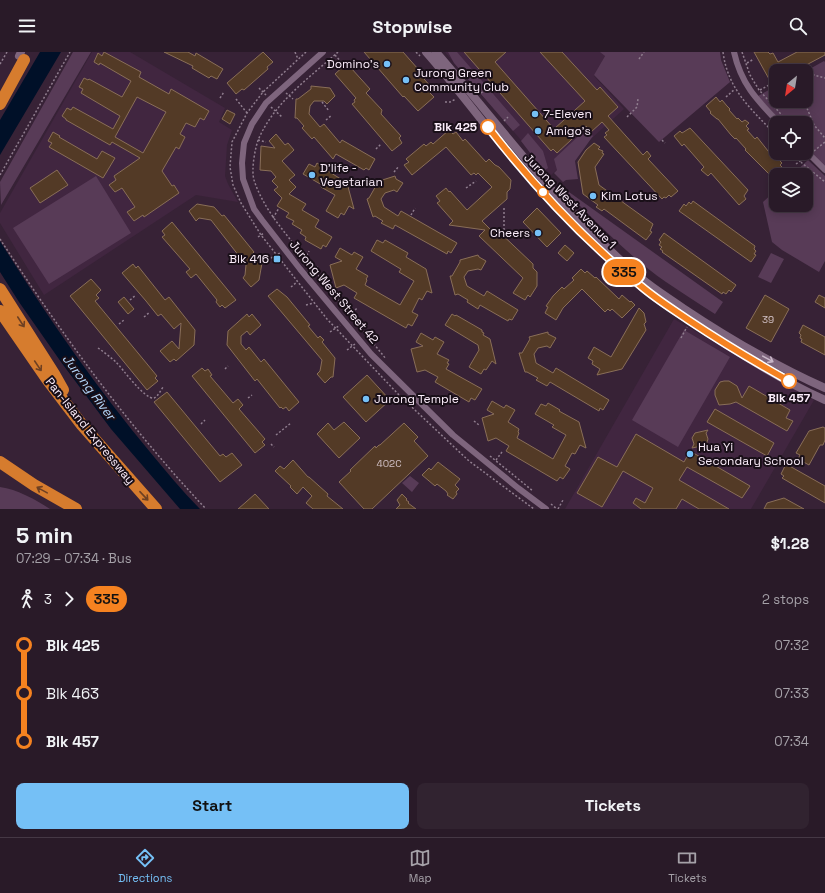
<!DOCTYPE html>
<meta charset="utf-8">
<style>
:root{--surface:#291a28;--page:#312330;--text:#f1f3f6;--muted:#a5a1a8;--line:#453845;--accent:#75c0f6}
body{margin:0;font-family:"Space Grotesk",sans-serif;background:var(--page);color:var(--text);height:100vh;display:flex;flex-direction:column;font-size:15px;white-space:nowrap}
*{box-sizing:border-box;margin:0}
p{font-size:13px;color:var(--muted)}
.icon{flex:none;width:22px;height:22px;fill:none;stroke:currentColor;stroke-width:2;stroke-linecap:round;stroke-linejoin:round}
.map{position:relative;height:457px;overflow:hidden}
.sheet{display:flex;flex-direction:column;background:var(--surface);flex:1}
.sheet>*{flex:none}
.badge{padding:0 8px;border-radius:13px;font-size:14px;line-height:26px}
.needle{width:26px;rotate:210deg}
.fabs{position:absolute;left:769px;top:12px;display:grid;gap:8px}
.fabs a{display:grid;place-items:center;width:44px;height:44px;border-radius:8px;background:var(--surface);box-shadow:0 2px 10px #0003,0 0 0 1px var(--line);font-size:20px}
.map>.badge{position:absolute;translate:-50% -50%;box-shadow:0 0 0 2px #fff}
.legs{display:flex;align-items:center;gap:6px;height:44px;padding:0 16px;font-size:13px}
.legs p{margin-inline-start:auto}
.headline{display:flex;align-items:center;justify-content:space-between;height:68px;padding:0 16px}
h1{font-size:22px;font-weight:800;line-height:30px}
.primary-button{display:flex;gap:8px;margin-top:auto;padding:8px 16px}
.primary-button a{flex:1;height:46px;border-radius:8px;background:var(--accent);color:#111;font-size:16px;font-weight:800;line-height:46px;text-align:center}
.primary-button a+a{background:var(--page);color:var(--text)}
ul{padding:0 16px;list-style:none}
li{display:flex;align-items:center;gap:14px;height:48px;font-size:15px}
li i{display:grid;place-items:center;width:6px;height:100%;margin:0 5px;background:currentColor}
li i::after{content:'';width:10px;height:10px;margin:-5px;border:3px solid;border-radius:50%;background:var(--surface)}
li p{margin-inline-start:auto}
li:first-child i{background:linear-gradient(#0000 50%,currentColor 0)}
li:last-child i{background:linear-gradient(currentColor 50%,#0000 0)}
header{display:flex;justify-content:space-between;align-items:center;height:52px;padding:0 16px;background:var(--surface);font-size:18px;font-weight:800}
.dock{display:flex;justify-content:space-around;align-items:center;height:56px;border-top:1px solid var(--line);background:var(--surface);font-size:11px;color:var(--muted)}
.dock a{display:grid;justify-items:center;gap:2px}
.dock .current{color:var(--accent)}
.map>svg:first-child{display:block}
.built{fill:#412640}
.green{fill:#583b57}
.water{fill:#001028}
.building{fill:#533a26;stroke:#896e58;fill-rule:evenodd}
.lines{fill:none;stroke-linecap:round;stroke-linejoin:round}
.path{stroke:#907e8f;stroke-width:1.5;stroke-dasharray:2 2;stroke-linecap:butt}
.minor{stroke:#7e657d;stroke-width:6}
.tertiary{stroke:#7e657d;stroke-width:8}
.motorway{stroke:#d67c2e;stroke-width:12}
.oneway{stroke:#6e4022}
.oneway2{stroke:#c9b7c8}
.line-1-casing{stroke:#fff;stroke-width:9}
.line-1{stroke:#f58220;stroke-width:6}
.poi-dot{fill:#75c0f6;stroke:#190f18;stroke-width:1.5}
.stop-1-dot{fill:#fff;stroke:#f58220;stroke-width:2}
.labels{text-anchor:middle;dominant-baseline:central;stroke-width:4;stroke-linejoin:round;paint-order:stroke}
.number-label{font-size:10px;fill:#d1c0c5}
.poi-label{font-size:12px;fill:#fbedfa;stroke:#190f18;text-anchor:start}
.stop-label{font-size:12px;font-weight:bold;fill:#fbedfa;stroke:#190f18;text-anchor:end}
.street-label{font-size:12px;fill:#fbedfa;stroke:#190f18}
.water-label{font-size:13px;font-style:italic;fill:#b3d5f9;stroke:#190f18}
</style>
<header><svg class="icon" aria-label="menu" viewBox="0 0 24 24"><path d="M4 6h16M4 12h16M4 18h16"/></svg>Stopwise<svg class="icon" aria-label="search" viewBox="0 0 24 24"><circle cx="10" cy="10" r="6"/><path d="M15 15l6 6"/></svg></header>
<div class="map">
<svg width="825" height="457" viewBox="0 0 825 457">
<rect width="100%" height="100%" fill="#372236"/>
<path class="built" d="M92,0H130L225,56L219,70L232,78L227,93L225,124L228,132L238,150L196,143L44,243L0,171V161Z
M445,0H607L594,24L624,57L551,123Z
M674,267L814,348L751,457H565Z"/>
<path class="green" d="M73,0H91L1,153L0,130Z
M448,0H457L520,73L513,79L454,11Z
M600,0H720L721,8L730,30L659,90L594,23L605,4Z
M824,9L825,10V115L806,96V71H782L758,44L776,34V49H806V19Z
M586,77L593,84L575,109L578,127L566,128L563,130L554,121L557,118L554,107Z
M528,81L543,99L548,116L544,119L521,89Z
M808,108L825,124V209L819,220L782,198L772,190L763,150L776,138V153H806V123H792Z
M96,124L131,181L49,232L13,176Z
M569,140L723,250L715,262C698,251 682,241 666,230C630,205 599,173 568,142Z
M771,201L784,207L771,231L758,225Z
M684,278L730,305L678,395L632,368Z
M410,424L419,431L412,440L402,431Z
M0,435C17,437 36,448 50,457H0Z"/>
<path class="water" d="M40,0H61L0,103V68Z
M0,189C46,263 95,334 150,400C166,419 182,439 200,457H180L111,377L61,310L19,250L0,220Z"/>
<path class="building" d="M104,0L141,20L139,25L169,42L171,37L209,59L204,68L200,66L195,75L186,71L180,82L185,85L179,97L176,95L162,119L172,134L174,133L179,141L144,165L143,163L134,169L127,160L135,155L122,136L115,140L109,133L116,128L114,124L140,106L112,90L110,93L66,68V67L62,64L67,56L71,58L73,55L113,77L120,64L81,41L83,37L79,35L84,26L88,28L89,27L122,45L131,29L100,11L99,13L94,10L98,1L102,4ZM137,45L166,60L143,101L115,85Z
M164,0H188L195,4L196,1L223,17L217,27L211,24L209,26L192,16L193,14Z
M263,0L273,10L267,15L268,17L244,38L242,37L236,42L227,31Z
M364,0H403L426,26L424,27L433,37L429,40L434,45L418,59L404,44L403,45Z
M464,0H506L495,10L554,77L585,49L540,0H562L597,38L600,35L618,55L608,64L643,103L647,99L651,104L648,107L678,139L671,145L669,143L666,146L664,145L662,147L604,85L607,83L605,81L609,78L602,70L591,80L586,74L557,101L553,97L551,99Z
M754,0H768L770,2L773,1L778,10L797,0H825V3L795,19H776V32L772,26L769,27Z
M345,13L349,18L351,16L370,37L366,41L382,58L381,62L401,84L399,86L402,91L392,99L352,52L355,50L354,48L356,46L335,22Z
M311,34L330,36L335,44L327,52L324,49H314L310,54L309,62L320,75L324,72L340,91L342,88L375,107L369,118L366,116L364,118L336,102L333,107L314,85L312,87L302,76L304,74L297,66H295L296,47H298L311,37Z
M716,45L720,50L722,48L727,54L730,57L729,58L737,67L738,66L742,70L745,68L749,71L746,74L749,77L747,78L755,87L757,85L772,104L774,103L782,111L780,113L784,117L778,123H776L774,127L745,98L746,97L736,86L735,87L731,83L718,67H717L710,61L711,60L706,54Z
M227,58L235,62L230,72L222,67Z
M690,76L748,138L744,144L746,147L739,153L711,121L708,124L701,118L704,115L684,92L682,94L674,84L680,79L682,81Z
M449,78L453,82L456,80L463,89L465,87L486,110L489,107L495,113L499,115L511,128L510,137L507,140V147L482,169L492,179L495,176L533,212V216L537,220V234L530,245L528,243L525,248L513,241L523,226L479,184L485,178L449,173L453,169L437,151L440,149L436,144L446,136L449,140L450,139L467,158L492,135L478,121L476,123L474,121L471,123L446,95L412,123L404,113L409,110L406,107L424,92L426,94L431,90L433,92Z
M53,80L60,84L59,85L97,107L102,99L115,106L103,126L49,95L52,91L48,89Z
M276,82L285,93L288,91L294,98L282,109L295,123L289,128L296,135L289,142L306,152L302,158L319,168L315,175L332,185L326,195L323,193L321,197L305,188L306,185L300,181L302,178L292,172L294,169L286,165L289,161L277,154L282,146L274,138L278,135L272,129L276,125L271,119L260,118L261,94L275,96L269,89Z
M594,91L600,95L598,97L603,99L602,101L604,102L595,115L599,133L653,172L650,179L652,180L646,188L604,157L602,159L596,155L598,153L583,142L578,110L586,98Z
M317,111L328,118V119L347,131L354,157L349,154L344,163L341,161L338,166L326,159L335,143L321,135L322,133L303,122L309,112L315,115Z
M57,118L68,133L40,151L30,136Z
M395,124L396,127L403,131L397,140L394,138L385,141L381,147L384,155L398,164L401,159L457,191L451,201L448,199L447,202L395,173L393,177L381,171L383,169L375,164L373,165L367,147L369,146L377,132L376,130Z
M693,149L755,194L754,197L756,199L754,202L756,203L751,210L679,159L684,152L686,154L689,150L691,152Z
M197,152L214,155L222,164L224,163L254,200L252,202L259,210L262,211L259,228L251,235L243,226L245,223L246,213L211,168L199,166L196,169L189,159Z
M537,156L561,181L547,195L523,170Z
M172,170L236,248L225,256L222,253L220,255L216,250L217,248L196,222L191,226L186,220L190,217L162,185L165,183L162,179Z
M664,181L736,233L731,240L729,238L726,242L723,240L722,242L662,200L663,199L660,197L662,195L659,193L661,190L659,188Z
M377,188L383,191L385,188L408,201L406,205L426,217L432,241L427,239L422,248L419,246L412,260L418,263L412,274L408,272L406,276L354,246L357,241L344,233L336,236L330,213L342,209L335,205L340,196L352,203L354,200L363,205L356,217L368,224L366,227L367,228L365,233L400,253L414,229L399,220L401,217L399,216L371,199Z
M565,193L574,201L567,209L558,201Z
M478,203L479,205L486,209L481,218L478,217L468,219L464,225L467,234L484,244L487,239L518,258L512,268L509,267L508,269L480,253L478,257L467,250L468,248L458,242L455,243L450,224H452L460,210V208Z
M133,212L136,216L138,214L165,248L169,245L195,278L194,293L176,309L174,307L170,310L160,299L172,289L179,297L181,271L174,277L161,262L158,264L146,249L122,221Z
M581,217L585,221L587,219L595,226L596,225L619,247L622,243L630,250L631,249L635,253L622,266L612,257L610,259L608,257L605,260L582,237L563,256L556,268L545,261L548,255L546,254L553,244L562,235L564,237L574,228L572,226Z
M91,227L101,238L96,243L99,246L95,249L157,324L155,326L158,329L147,338L70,244Z
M277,237L287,245L310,273L308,274L318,286L320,284L324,288L322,290L335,306L333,325H331L325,331L317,322L320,319L322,308L268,244Z
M765,243L789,257L771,290L746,276Z
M819,243L825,246V256L815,250Z
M124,245L134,257L128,262L118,250Z
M639,256L644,261L646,270L644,272L646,278L622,317L597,323L600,317L592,312L593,309L588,306L594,295L611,305Z
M247,262L249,265L252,262L261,273L250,283L247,279L241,284V292L246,298L249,295L261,310L264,307L299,350L289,359L286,355L283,357L281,355L280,356L257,327L255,329L227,293L228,279Z
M452,262L455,264L456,263L482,278V280L484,281L483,283L490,287L496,312L492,309L486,318L484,317L481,322L469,315L479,298L478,293L445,273Z
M803,273L825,285V303L801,290L802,287L800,286L801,283L799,281Z
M548,280V282L556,286L550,296L547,294L538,296L534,302L536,311L553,321L556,316L609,348L603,358L600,356L599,359L550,330L547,334L536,328L538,326L527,320H525L519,301H522L530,287L529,285Z
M421,281L433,288L435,285L444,290L437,302L449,308L447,311L449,312L446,317L482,337L475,348L471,346L469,350L435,330L438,325L425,318L417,320L411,297L423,294L416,290Z
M202,316L205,319L208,317L212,323L210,324L233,351L238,347L243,353L239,357L265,387L262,390L265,393L255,401L192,324Z
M367,323L390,348L366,370L343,345Z
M724,329H729L737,334L742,346L749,334L790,358L786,366L793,369L787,379L736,350L730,352L719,353L715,343V338L720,330Z
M167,340L220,404L223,402L226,405L232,401L242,413L220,430L154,350Z
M492,349L504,356L506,353L515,358L508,370L519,377L518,380L519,381L517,386L553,407L566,383L552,375L554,373L535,362L541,352L546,354L548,351L560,358L559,359L579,370L586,396L580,393L575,402L572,401L565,414L570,417L563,427L560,425L557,429L506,399L509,394L496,386L488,389L482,366L494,362L487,358Z
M715,357L774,391L767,404L707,370Z
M344,370L360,386L339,406L317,382L328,371L334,378Z
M404,371L418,385L414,389L428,404L372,457H364L339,430L351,419L350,418L375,394L376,396L379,393H380Z
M823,375L825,376V388L823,393H820L809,413L798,407L800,403L796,401L809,379Z
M708,378L706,381L708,387L706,393L692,396L694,392L692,386L695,381Z
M636,382L684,410L690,399L750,434L742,446L687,415L679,428L729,457H699L682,447L676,457H641L633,451L636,446L645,451L653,436L623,419L602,455L577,441L598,405L617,415Z
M293,408L308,425H309L328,442L327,444L343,457H313L306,451L312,444L303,435L297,442L290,435L291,434L275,419L280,414L284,417Z
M438,410L460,427L455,433L459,437L456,440L457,442L453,447L447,443L448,442L446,439L437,432L435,434L422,423L429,416L431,418Z
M786,412L825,434V451L782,426L784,424L781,422Z
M255,442L269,457H238L246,450Z
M402,442L407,447L406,448L409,450L408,451L416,457H396L400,453L397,448Z
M784,446L804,457H764L767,451Z"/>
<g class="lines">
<path class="path" d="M295,0L298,7
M306,0L263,40L247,61L232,90L230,115L233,133L241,151L261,183L327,267L399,343L469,409L534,457
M338,0C309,26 275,50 259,86C255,95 251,118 254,128C263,156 283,178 301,201C328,237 358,272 386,307
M416,0L420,4
M723,0C728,38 751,57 776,83
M742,0L750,23L759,38L789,71
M335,3L344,13
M639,7L644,0
M747,11L754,7
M0,12L7,0
M806,28L814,23L825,26
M259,36L266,43
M760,38L776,29
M286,41L293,47
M481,41L486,37
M726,45L735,37
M220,46L224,40
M236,47L247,61
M804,49L814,73L825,86
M322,50L329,59
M445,50H450L456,47
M271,55L282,65
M627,65L637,55L638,47
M326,68L332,63
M504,69L508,65
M771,86L775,82
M258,88L266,90
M662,88L665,91
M376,97L381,92
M814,99L825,90
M793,101L802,111L825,130
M786,105L791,101
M796,112L804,106
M394,120L399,114
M0,123L70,0
M466,136L476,129
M411,163L415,156
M273,166L279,156
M504,178V156
M258,185L264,181
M0,187C61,281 128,374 206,457
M271,206L280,201
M305,207L309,199
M313,218L319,214
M291,235L297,230
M130,248L136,243
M306,253L314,251
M350,264L357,256
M144,265L150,260
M119,272L124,268
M330,280L340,273
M368,282L374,277
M681,286L687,275
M98,296C104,300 110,305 116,310C122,316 145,348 154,346C158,345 161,337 164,334
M347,298L355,292
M225,317L228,314
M248,346L252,343
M474,369L479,373
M201,372L205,368
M276,383L291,371
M271,392L274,395
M490,404L533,439
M496,408L502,400
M551,452L557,457
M558,457L563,448"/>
<path class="minor" d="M323,0L266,51L252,72L244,91L242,111L243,127L254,157L262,168L300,217L371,302L453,383L518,436L546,457
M734,0C741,32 757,48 779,71
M806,99L825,118"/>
<path class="tertiary" d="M426,0C458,36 486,76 518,112C556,156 596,197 640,234C658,249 679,262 699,275C740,302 781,328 825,348
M436,0C502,76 563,161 641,226C654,237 669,246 683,256C728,286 776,314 825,336
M19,4L21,0"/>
<path class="motorway" d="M0,52L24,8
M0,237L54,322L63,338
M0,259L47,327L82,373L156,457
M0,410L34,433L76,457"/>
</g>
<defs><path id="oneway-shaft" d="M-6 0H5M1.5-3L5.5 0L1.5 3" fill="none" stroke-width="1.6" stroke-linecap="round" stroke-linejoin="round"/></defs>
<g class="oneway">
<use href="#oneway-shaft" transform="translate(21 270) rotate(57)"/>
<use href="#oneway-shaft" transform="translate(38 314) rotate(56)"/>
<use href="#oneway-shaft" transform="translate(42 438) rotate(-151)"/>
<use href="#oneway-shaft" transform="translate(144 444) rotate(47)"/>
</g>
<use class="oneway2" href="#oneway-shaft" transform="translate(768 307) rotate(29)"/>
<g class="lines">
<defs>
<path id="line-1" d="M488,75C533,133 584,188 641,234C656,247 674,258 690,269C723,291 755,310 789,329"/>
</defs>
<use href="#line-1" class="line-1-casing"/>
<use href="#line-1" class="line-1"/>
</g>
<g class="poi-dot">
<circle cx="387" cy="12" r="4"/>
<circle cx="406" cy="28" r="4"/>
<circle cx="535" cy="62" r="4"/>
<circle cx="538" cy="79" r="4"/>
<circle cx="312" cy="123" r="4"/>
<circle cx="593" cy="144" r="4"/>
<circle cx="538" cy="181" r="4"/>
<rect x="273" y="203" width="8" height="8" rx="2"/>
<circle cx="366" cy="347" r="4"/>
<circle cx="690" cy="402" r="4"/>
</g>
<g class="stop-1-dot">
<circle cx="488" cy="75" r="7"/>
<circle cx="543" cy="140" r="5"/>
<circle cx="789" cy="329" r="7"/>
</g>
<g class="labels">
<g class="number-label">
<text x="768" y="267">39</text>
<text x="389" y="411">402C</text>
</g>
<g class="poi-label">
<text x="379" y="12" text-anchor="end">Domino's</text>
<text x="414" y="21">Jurong Green<tspan x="414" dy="14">Community Club</tspan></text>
<text x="543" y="62">7-Eleven</text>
<text x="546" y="79">Amigo's</text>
<text x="320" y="116">D'life -<tspan x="320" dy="14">Vegetarian</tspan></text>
<text x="601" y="144">Kim Lotus</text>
<text x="530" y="181" text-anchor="end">Cheers</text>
<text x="269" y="207" text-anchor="end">Blk 416</text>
<text x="374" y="347">Jurong Temple</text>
<text x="698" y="395">Hua Yi<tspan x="698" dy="14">Secondary School</tspan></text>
</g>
<g class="stop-label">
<text x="477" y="75">Blk 425</text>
<text x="789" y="346" text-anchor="middle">Blk 457</text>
</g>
<g class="street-label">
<text transform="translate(570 149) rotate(46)">Jurong West Avenue 1</text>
<text transform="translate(334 240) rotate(50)">Jurong West Street 42</text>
<text transform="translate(90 379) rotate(51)">Pan-Island Expressway</text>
</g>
<g class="water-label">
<text transform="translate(89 335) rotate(53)">Jurong River</text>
</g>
</g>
</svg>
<div class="fabs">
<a><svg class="needle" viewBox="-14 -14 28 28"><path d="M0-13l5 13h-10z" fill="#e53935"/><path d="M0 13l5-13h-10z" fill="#a5a1a8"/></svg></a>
<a><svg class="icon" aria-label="locate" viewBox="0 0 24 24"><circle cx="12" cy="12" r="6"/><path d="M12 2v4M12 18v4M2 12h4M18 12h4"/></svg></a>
<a><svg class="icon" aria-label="layers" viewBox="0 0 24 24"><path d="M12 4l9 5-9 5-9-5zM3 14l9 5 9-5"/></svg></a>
</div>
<b class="badge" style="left:624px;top:220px;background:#f58220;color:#111">335</b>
</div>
<section class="sheet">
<div class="headline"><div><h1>5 min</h1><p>07:29 – 07:34 · Bus</p></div><b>$1.28</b></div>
<div class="legs"><svg class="icon" aria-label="walk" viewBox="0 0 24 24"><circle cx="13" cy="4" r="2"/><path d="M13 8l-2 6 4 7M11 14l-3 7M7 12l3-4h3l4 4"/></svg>3<svg class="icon" aria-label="forward" viewBox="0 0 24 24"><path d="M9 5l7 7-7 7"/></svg><b class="badge" style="background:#f58220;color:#111">335</b><p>2 stops</p></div>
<ul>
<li><i style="color:#f58220"></i><b>Blk 425</b><p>07:32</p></li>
<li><i style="color:#f58220"></i><span>Blk 463</span><p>07:33</p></li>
<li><i style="color:#f58220"></i><b>Blk 457</b><p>07:34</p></li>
</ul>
<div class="primary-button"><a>Start</a><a>Tickets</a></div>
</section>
<nav class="dock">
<a class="current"><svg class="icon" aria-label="directions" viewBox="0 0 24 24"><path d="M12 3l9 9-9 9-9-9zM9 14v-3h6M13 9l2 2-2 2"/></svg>Directions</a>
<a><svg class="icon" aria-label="map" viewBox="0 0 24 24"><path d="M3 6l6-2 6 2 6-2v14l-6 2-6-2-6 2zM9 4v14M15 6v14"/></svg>Map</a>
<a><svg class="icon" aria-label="tickets" viewBox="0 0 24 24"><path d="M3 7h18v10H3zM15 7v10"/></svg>Tickets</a>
</nav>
